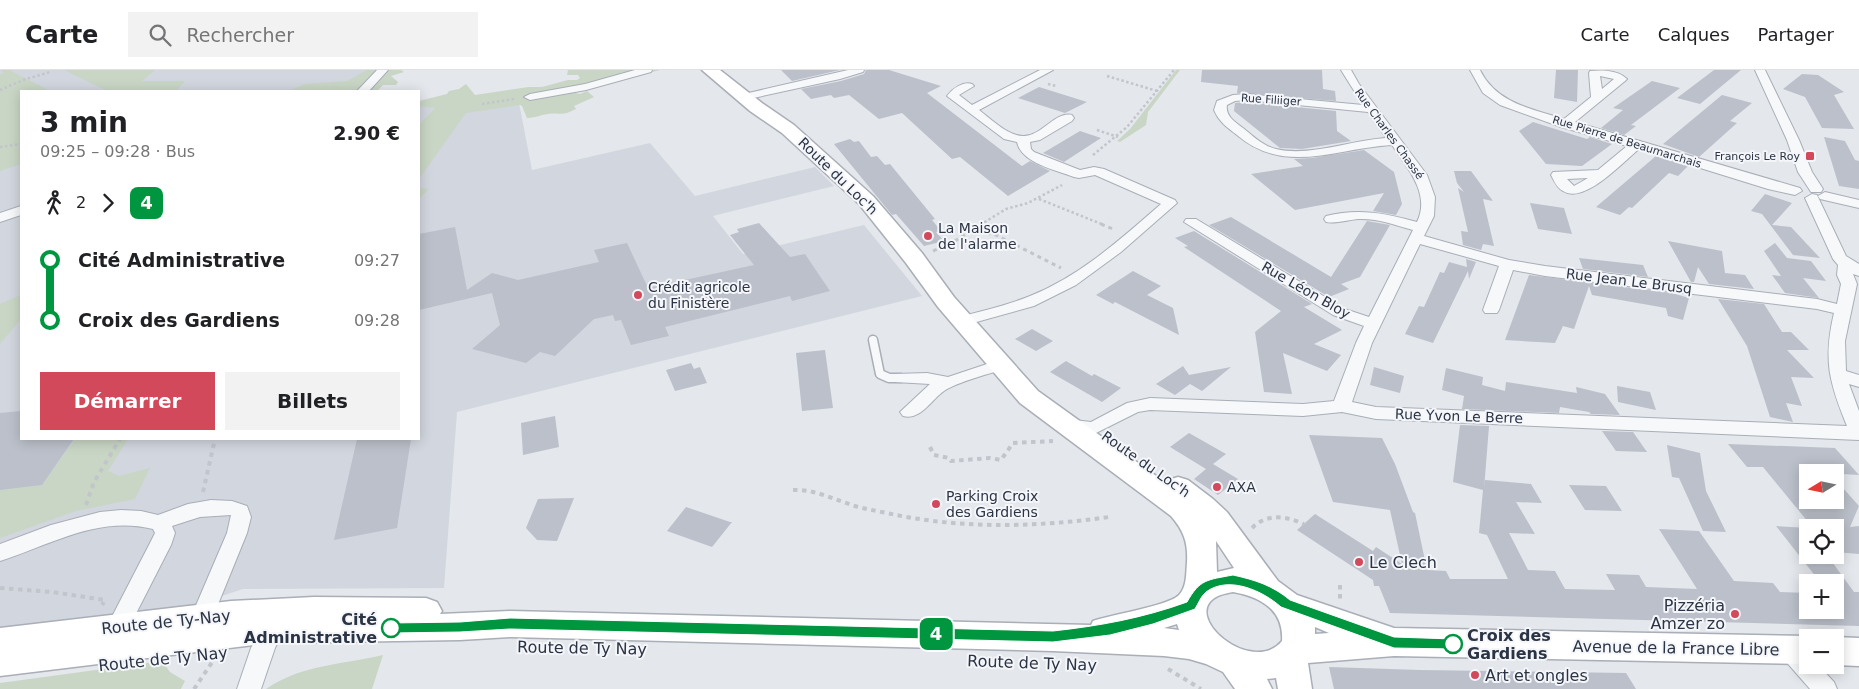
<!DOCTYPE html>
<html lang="fr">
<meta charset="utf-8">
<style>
:root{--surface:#fff;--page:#f2f2f2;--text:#202124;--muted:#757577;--line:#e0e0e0;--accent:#d1495b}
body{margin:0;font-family:"DejaVu Sans",sans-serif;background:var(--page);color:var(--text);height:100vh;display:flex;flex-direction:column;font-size:19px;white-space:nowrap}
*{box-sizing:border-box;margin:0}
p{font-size:16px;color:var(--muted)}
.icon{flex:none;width:28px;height:28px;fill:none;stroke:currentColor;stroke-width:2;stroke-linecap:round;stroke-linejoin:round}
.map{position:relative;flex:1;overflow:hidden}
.details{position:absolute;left:20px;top:20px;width:400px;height:350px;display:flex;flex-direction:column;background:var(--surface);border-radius:0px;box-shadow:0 2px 12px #0003}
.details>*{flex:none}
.badge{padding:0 10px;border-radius:8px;font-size:18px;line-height:32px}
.needle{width:32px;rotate:260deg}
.fabs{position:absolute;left:1799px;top:394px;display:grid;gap:10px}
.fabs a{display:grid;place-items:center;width:45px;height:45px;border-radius:0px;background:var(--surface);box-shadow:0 2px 12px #0003;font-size:25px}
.map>.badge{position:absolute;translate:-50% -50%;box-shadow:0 0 0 2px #fff}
.legs{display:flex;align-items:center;gap:8px;height:55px;padding:0 20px;font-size:16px}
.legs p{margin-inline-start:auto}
.summary{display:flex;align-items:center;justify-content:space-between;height:85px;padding:0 20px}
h1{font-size:28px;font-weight:700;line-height:38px}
.action{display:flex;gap:10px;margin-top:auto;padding:10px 20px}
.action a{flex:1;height:58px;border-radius:0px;background:var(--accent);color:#fff;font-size:20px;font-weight:700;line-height:58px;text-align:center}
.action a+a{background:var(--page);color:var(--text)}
ul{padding:0 20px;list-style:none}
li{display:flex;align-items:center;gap:18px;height:60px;font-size:19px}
li i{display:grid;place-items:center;width:8px;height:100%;margin:0 6px;background:currentColor}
li i::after{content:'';width:12px;height:12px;margin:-6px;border:4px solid;border-radius:50%;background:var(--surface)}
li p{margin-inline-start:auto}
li:first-child i{background:linear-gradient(#0000 50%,currentColor 0)}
li:last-child i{background:linear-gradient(currentColor 50%,#0000 0)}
header{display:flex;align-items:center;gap:30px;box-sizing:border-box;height:70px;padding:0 25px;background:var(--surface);border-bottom:1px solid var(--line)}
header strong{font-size:24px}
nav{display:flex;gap:28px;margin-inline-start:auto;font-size:18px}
.search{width:350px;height:45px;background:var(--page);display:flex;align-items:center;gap:12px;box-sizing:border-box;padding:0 18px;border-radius:0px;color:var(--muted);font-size:19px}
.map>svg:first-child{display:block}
.built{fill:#d2d6de}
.green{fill:#c9d6c5}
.building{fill:#bbc0ca}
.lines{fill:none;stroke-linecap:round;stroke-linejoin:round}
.lane-casing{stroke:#a9aeb7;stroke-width:11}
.street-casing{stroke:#a9aeb7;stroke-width:2}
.secondary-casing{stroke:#a9aeb7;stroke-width:3}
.path-far2{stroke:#c2c5cb;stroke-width:2.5;stroke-dasharray:2.5 2.5;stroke-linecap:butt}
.path-far1{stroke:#c2c5cb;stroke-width:3;stroke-dasharray:4 4;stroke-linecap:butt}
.path{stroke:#c2c5cb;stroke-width:4;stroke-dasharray:4.5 4.5;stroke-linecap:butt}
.lane{stroke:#f7f8fa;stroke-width:8}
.street{fill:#f7f8fa;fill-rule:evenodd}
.secondary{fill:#fff;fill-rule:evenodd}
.line-1{fill:#009640;stroke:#fff}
.poi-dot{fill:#d1495b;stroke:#f4f6f9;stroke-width:2}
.stop-1-dot{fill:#fff;stroke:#009640;stroke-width:2.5}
.labels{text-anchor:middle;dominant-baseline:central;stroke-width:4;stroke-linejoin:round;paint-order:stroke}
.far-street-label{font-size:11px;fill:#2b3445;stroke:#f4f6f9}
.far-poi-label{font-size:11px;fill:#2b3445;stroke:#f4f6f9;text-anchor:end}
.street-label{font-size:14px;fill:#2b3445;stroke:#f4f6f9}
.poi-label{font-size:14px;fill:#2b3445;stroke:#f4f6f9;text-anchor:start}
.near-poi-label{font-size:16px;fill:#2b3445;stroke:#f4f6f9;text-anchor:start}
.near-stop-label{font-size:16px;font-weight:bold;fill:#2b3445;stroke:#f4f6f9;text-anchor:end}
.near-street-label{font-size:16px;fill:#2b3445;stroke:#f4f6f9}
</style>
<header>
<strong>Carte</strong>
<div class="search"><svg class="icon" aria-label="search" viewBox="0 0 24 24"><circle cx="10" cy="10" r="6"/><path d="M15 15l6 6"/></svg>Rechercher</div>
<nav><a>Carte</a><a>Calques</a><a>Partager</a></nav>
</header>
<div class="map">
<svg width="1859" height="619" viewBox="0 0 1859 619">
<rect width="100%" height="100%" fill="#e4e7ec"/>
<path class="built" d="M0,0H378L359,21H21V369H419V32L519,33L532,100L650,73L695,126L815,97L834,116L713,146L743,184L864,155L922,226L457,342L444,518L243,519L191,536L0,558Z"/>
<path class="green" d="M1,0H14L11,1L50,21H21V94L0,101V4L4,3Z
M64,0H155L142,11H185L176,21H107Z
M367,0H401L404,2L391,6L398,12L396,15H383L377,21H289L305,14L347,11Z
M568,0H660L572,22L580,24L587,21L594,27L574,36L576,39C560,47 562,42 548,44C540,45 535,48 527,48L522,36L520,35L466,43L419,109V118L429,119L419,129V55L435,38L419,36V31L447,24L449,21L459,19L466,14L475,25L529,17H542L568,10H577L580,8L578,5H567Z
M1176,0H1180L1148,42L1146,55L1120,72L1117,71L1130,59Z
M21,225V249L0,274V234Z
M75,369H128L108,401L119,406L150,398L135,429L76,441L0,468V420L42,415Z
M383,585L372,619H266C303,594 341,595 383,585Z
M162,591L170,602L185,611L181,619H0V613Z"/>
<path class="building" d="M781,0H840L792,11Z
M866,0H889L941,16L927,23L1022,96L1030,91L1050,101L1008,126L960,87L952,89L902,43L879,49L849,25L834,28L831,25L811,29L801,19L841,11L864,4Z
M1202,0H1322L1323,19L1335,21L1336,31L1237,23L1238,16L1201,12Z
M1556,0H1578L1577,32L1554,28Z
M1714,0H1741L1700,34L1677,28Z
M1802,4L1818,5L1844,22L1834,25L1854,59L1822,58L1805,27L1783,19Z
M1652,11L1680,18L1631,55L1636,56L1624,65L1601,58L1623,40L1613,38Z
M1039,17L1087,32L1065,43L1018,28Z
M1722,25L1752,33L1730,51L1737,53L1699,87L1663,74Z
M1246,32L1336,41L1337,61L1351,71L1302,79L1280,78L1234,41L1235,33Z
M1533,52L1587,69L1590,67L1612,74L1582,96L1546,94L1519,61Z
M1080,61L1101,68L1064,92L1043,83Z
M1824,67L1845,71L1855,90L1859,91V119L1839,116Z
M850,69L854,72L859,71L871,87L877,86L885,95L890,94L935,149L932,150L941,161L936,162L944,171L924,176L896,144L892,145L834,74Z
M1364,80L1394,102L1402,134L1396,145L1373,141L1384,123L1295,140L1251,104L1303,96L1294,89L1312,88Z
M1656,86L1688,96L1678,106L1669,103L1632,138L1629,137L1620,145L1596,137Z
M1454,101H1471L1493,131L1483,129L1494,176L1483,174L1481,180L1463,175L1461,161L1468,162L1458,118L1464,122L1457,113Z
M1765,124L1792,133L1772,155L1791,157L1820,188L1793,185L1762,144L1751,141Z
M1530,133L1564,138L1572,164L1538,159Z
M1231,147L1331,207L1367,151L1390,155L1360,207L1341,214L1349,219L1329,227L1209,155Z
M759,153L790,187L805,184L830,221L792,231L790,226L665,257L669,266L631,275L621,250L615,251L613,245L594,249L555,286L540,282L526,293L472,279L500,255L492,223L419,240V164L455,157L467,220L492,203L518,210L599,192L594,180L627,173L648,218L754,195L730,165L739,162L737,159Z
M1194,161L1312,234L1304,237L1342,260L1314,274L1341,285L1327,301L1283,283L1292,324L1264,322L1255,262L1281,241L1184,177L1188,176L1175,168Z
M1668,171L1722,181L1725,203L1745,205L1754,219L1709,214L1698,197L1694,212H1691Z
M1775,173L1787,188L1811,191L1826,211L1803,208L1819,228L1785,223L1772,205L1781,206L1764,181Z
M1579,188L1643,195L1648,207L1583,199Z
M1466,189L1476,192L1469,209L1468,201L1433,273L1405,264L1419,236L1424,237L1440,202L1444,203L1449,192L1467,197Z
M1133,201L1161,216L1147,225L1173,238L1179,265L1115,232L1113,234L1096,225Z
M1529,205L1672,223L1689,228L1683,250L1668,246L1666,238L1592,225L1589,216L1574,259L1563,256L1555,273L1505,270Z
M1718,229L1764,234L1782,262H1791L1809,280H1787L1814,308L1791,307L1802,336L1786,333L1793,352L1770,347L1747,276Z
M1032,259L1053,271L1036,281L1015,269Z
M825,280L833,338L802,341L796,283Z
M1066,291L1092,306L1094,304L1121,318L1102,332L1050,302Z
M691,293L694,299L700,297L707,313L675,321L666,300Z
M1183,296L1189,305L1231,297L1202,321L1190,314L1175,325L1156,314Z
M1374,297L1404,306L1400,323L1370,315Z
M1446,298L1483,307L1482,315L1505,321L1506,312L1577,323L1576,317L1605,324L1620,345L1591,344L1589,342L1560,337L1559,343L1462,339L1464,326L1442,320Z
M1617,316L1650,322L1656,340L1618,332Z
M21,341V369H74L42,415L0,420V343Z
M555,346L559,377L523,385L521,353Z
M1460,355L1489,356L1484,419L1485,410L1531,414L1542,433L1516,432L1535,464L1509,463L1528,500L1555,501L1565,519L1615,520L1606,504L1639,505L1646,517L1697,519L1659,459L1699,461L1734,511L1773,513L1780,522L1808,523V540H1835V512H1820L1776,456L1808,458V485H1827L1854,522H1859V556L1390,543L1379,516H1374L1373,510L1297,460L1315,444L1373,481L1376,477L1402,494L1390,440L1333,432L1309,365L1382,368L1395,394L1413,442L1415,443L1427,500L1446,501L1450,509H1508L1487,465L1479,463L1483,420L1453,412Z
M1602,361L1633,362L1647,382L1616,381Z
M1189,363L1226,384L1213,394L1238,409L1218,425L1194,409L1206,399L1170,377Z
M357,369H411L397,458L334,470Z
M1728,374L1835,378L1859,405L1808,402V430H1835V409L1859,436L1850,457L1859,456V484L1835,482V458H1813L1763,397H1747Z
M1667,375L1700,383L1706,421L1726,462L1703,461L1679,408L1672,407Z
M1569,415L1606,416L1622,441L1585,440Z
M574,428L557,471L537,470L526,458L538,429Z
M686,437L730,452H732L712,477L667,461Z
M1329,597L1420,600L1626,603L1636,619H1334Z"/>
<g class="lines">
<defs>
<path id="lane" d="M873,270L880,304L889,308H901"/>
<path id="street" d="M377,0H388L369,21H357Z
M635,0H652L651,2L586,20L530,30L524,27L530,24L585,14Z
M848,0H864L863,2L840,9L744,30L738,27L744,24Z
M1040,0H1053L979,40C991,49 1008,66 1023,66C1041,67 1055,41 1072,45L1074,48L1072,51L1040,70L1030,72L1031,79L1034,82L1080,100L1094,97L1104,99L1175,130L1177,133L1121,182L1076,215L1034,236L962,256L956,254L954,251L956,248C981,241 1006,236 1030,226C1080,206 1121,169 1161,134L1095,105L1079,108L1074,107C1056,100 1021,93 1017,72L1004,69L947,26C952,19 963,11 972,14L974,16L959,25L972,35Z
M1341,0H1351L1359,14L1427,105L1435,127L1434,146L1424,166L1509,190L1545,196L1817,229L1837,234L1841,214L1837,205L1838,195L1833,189L1805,128L1812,124L1817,125L1846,186L1859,194V206L1853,204L1857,214L1845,271L1846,301L1859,305V317L1849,314L1859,341V370L1376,349L1342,342L1303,346L1150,340L1138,342L1094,364L1059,359L1057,355L1059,351L1066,349L1091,352L1127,333L1150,328L1303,334L1334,331L1356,273L1364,256L1333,245L1184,152L1186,149H1196L1345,239L1369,247L1413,160C1395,155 1377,148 1358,149C1347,150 1336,154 1326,152L1324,149L1326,146C1358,138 1385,143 1417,152C1431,124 1407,97 1392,75C1336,78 1285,106 1237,65C1228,58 1219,52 1214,40L1217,31L1233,25L1246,24L1363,35ZM1246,30L1368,42L1386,68C1352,70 1309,87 1276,79C1263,76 1253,66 1243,58C1235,52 1225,46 1227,35L1235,31ZM1420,174L1499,196L1483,240L1485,243H1497L1499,240L1513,200L1545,206L1817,239L1834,243C1823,290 1829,312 1847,356L1376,337L1352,332L1372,273Z
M1470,0H1480C1496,33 1532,39 1564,49L1591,27L1589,3L1590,1C1602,0 1618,0 1627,9L1625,11L1575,52L1800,118L1802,121L1795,125L1768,119L1639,79C1623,92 1584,135 1563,121C1557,118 1554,111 1551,105L1553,102L1598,100L1627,76L1561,57L1500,35L1483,23ZM1600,6L1614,9L1602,19ZM1588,108L1574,116L1567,109Z
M1755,0H1765L1799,70L1812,102L1823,119L1821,122H1811L1798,102L1787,70Z
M1825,122L1859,130V138L1820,129L1818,126Z
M21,136V145L0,152V143Z
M1002,289L1008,290L1011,294L1008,298C992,303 957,312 944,321C931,330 920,351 903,346L900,342L930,314L895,312L892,308L895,304L927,303L948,307Z
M211,430L232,431L247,436L251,447L247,463L210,554L207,561L199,563L191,561L188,554L227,463L231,445L200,447L172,456L175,463L171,475L122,571L114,573L106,571L103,564L149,475L155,463L153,459C98,445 50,475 0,491V474L51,455L100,442L121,440L141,441L158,445L188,434Z
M276,543L284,545L287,552L275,578L261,619H237L251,578L268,545Z
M1790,570L1798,573L1808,583V595H1818L1834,612L1837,619H1810L1782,587L1778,580L1782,573Z"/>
<path id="secondary" d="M702,0H720L762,33L794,55L873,126L922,183L954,227L1038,321L1166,413L1168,410L1178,407L1188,410L1213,429L1227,442L1278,511L1297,525L1394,558L1808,566L1812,568H1808V594L1394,586L1308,593L1312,619H1278L1276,608L1267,609L1272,619H1235L1223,602L1206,594L1189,589L1164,586L1053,581L510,567L460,570L271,573L0,606V558L231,531L314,527L426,528L437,532L442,541L440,544L510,541L1091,555L1093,551C1110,545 1171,535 1179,525C1187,517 1186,503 1187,492C1188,473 1184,461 1171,446L1020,333L938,237L906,193L859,134L782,63L750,41ZM1216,471L1234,498L1217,502ZM1233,522C1261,527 1284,540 1282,571C1252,607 1178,545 1218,526C1222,524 1228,523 1233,522ZM1177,554L1179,560L1164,558ZM1315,557L1329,563L1315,564Z
M1835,567L1859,568V596L1835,595Z"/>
</defs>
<use href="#lane" class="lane-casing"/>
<use href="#street" class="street-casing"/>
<use href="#secondary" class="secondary-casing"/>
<path class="path-far2" d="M1107,6L1157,21
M1048,14L1056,16
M0,20L23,10L50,2
M482,34L514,29
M1097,60L1118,67
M0,77L21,74
M1093,85L1127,57L1174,0
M1039,129L1104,155
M980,155L1006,139L1028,133L1062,115"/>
<path class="path-far1" d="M1101,154L1115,160
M971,160L996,165L1061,198
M933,181L950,174L982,154"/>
<path class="path" d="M930,377L934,385L949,388L951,391L990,388L1001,390L1013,373L1053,371
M793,420C815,419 835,430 855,436C869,440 883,442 896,445C967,459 1038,457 1109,447
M203,422L215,369
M86,435L94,412L120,369
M1252,458C1267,443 1286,446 1304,454
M1340,515V530
M0,518L52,522L105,530L102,535
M1168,599L1201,619
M194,619L213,591"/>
<use href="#lane" class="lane"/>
<use href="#street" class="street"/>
<use href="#secondary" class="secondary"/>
</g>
<path class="line-1" d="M1233,505C1255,510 1272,515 1290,530L1394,567L1453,569L1457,570L1459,574L1457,578L1453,579L1394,578L1281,537C1263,521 1229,505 1206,522C1201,526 1198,534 1195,539L1153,554L1110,565L1053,572L510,559L460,562L391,563L387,562L385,558L387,554L391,553L460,552L510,548L1053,561C1099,556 1143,548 1187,532C1200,509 1207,510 1233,505Z"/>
<g class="poi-dot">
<rect x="1805" y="81" width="10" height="10" rx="2.5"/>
<circle cx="928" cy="166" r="5"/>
<circle cx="638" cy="225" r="5"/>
<circle cx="1217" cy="417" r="5"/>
<circle cx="936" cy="434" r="5"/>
<circle cx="1359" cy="492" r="5"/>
<circle cx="1735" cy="544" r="5"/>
<circle cx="1475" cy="605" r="5"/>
</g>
<g class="stop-1-dot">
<circle cx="391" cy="558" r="9"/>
<circle cx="1453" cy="574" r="9"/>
</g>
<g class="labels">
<g class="far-street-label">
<text transform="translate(1271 30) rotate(4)">Rue Filiiger</text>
<text transform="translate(1389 64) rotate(54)">Rue Charles Chassé</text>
<text transform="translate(1627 72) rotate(17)">Rue Pierre de Beaumarchais</text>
</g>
<g class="far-poi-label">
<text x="1800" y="86">François Le Roy</text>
</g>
<g class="street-label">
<text transform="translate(838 106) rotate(44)">Route du Loc'h</text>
<text transform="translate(1629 211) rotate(7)">Rue Jean Le Brusq</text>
<text transform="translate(1306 220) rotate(30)">Rue Léon Bloy</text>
<text transform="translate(1459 346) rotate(2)">Rue Yvon Le Berre</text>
<text transform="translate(1146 394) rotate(35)">Route du Loc'h</text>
</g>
<g class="poi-label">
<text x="938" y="158">La Maison<tspan x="938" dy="16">de l'alarme</tspan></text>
<text x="648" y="217">Crédit agricole<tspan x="648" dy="16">du Finistère</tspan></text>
<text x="1227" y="417">AXA</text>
<text x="946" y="426">Parking Croix<tspan x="946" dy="16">des Gardiens</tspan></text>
</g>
<g class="near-poi-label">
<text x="1369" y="492">Le Clech</text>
<text x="1725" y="535" text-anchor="end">Pizzéria<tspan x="1725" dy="18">Amzer zo</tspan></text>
<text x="1485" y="605">Art et ongles</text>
</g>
<g class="near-stop-label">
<text x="377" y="549">Cité<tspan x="377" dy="18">Administrative</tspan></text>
<text x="1467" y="565" text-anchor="start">Croix des<tspan x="1467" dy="18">Gardiens</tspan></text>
</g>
<g class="near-street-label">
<text transform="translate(166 552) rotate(-6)">Route de Ty-Nay</text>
<text transform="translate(582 578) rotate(1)">Route de Ty Nay</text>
<text transform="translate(1676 578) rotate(1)">Avenue de la France Libre</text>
<text transform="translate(163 589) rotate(-6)">Route de Ty Nay</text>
<text transform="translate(1032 593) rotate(2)">Route de Ty Nay</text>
</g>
</g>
</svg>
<div class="fabs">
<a><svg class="needle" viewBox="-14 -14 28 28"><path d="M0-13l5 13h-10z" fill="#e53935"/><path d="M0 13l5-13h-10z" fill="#757577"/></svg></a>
<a><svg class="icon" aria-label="locate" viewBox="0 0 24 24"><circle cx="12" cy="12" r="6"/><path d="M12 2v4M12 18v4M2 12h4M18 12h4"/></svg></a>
<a>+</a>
<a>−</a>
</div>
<b class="badge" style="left:936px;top:564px;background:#009640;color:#fff">4</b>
<section class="details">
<div class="summary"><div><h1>3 min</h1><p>09:25 – 09:28 · Bus</p></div><b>2.90 €</b></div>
<div class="legs"><svg class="icon" aria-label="walk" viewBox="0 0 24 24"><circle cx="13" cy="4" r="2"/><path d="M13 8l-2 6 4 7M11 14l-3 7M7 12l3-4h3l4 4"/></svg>2<svg class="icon" aria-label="forward" viewBox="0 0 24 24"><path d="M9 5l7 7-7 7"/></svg><b class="badge" style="background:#009640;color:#fff">4</b></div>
<ul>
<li><i style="color:#009640"></i><b>Cité Administrative</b><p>09:27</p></li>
<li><i style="color:#009640"></i><b>Croix des Gardiens</b><p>09:28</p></li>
</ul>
<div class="action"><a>Démarrer</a><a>Billets</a></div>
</section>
</div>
